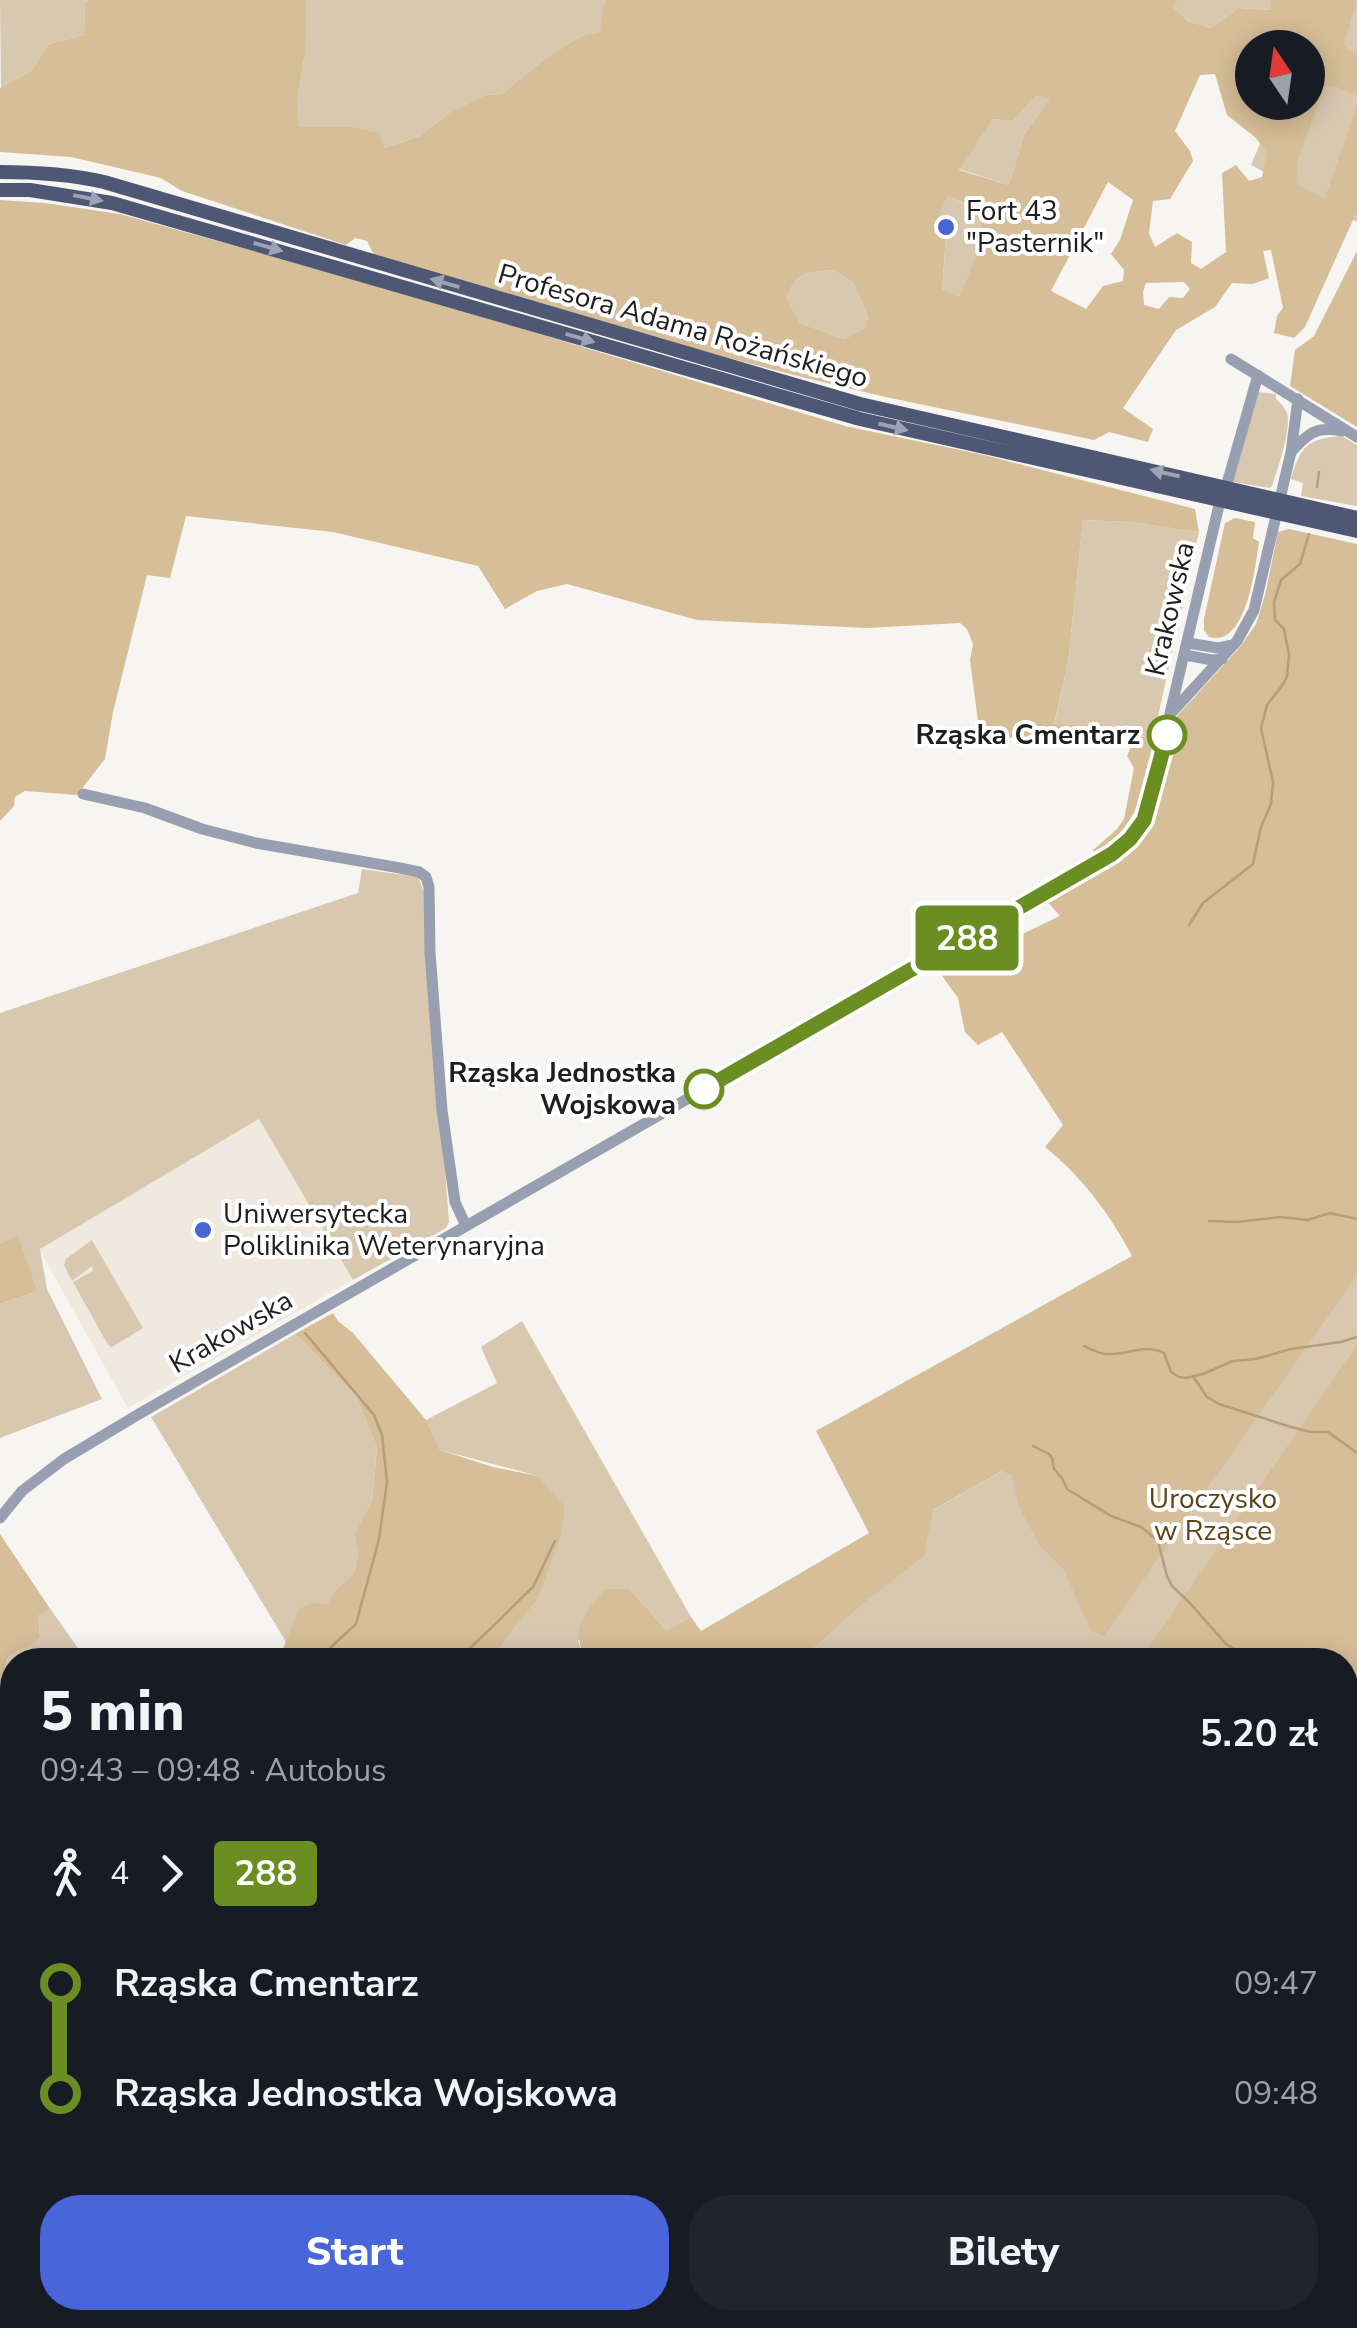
<!DOCTYPE html>
<html lang="pl">
<meta charset="utf-8">
<style>
:root{--surface:#171b24;--page:#20242c;--text:#f1f3f6;--muted:#9ea1a6;--accent:#4865d9}
body{margin:0;font-family:"Nunito Sans",sans-serif;background:var(--page);color:var(--text);height:100vh;display:flex;flex-direction:column;font-size:38px;white-space:nowrap}
*{box-sizing:border-box;margin:0}
p{font-size:32px;color:var(--muted)}
.icon{flex:none;width:55px;height:55px;fill:none;stroke:currentColor;stroke-width:2;stroke-linecap:round;stroke-linejoin:round}
.map{position:relative;flex:1;overflow:hidden}
.details{position:absolute;left:0px;top:1648px;width:1358px;height:682px;display:flex;flex-direction:column;background:var(--surface);border-radius:40px 40px 0 0;box-shadow:0 5px 25px #0003}
.details>*{flex:none}
.badge{padding:0 20px;border-radius:8px;font-size:35px;line-height:65px}
.needle{width:65px;rotate:347deg}
.buttons{position:absolute;left:1235px;top:30px;display:grid;gap:20px}
.buttons a{display:grid;place-items:center;width:90px;height:90px;border-radius:50%;background:var(--surface);box-shadow:0 5px 25px #0003;font-size:50px}
.map>.badge{position:absolute;translate:-50% -50%;box-shadow:0 0 0 5px #fff}
.legs{display:flex;align-items:center;gap:15px;height:110px;padding:0 40px;font-size:32px}
.legs p{margin-inline-start:auto}
.overview{display:flex;align-items:center;justify-content:space-between;height:170px;padding:0 40px}
h1{font-size:55px;font-weight:800;line-height:75px}
.action{display:flex;gap:20px;margin-top:auto;padding:20px 40px}
.action a{flex:1;height:115px;border-radius:40px;background:var(--accent);color:#fff;font-size:40px;font-weight:800;line-height:115px;text-align:center}
.action a+a{background:var(--page);color:var(--text)}
ul{padding:0 40px;list-style:none}
li{display:flex;align-items:center;gap:35px;height:110px;font-size:38px}
li i{display:grid;place-items:center;width:15px;height:100%;margin:0 12px;background:currentColor}
li i::after{content:'';width:25px;height:25px;margin:-12px;border:8px solid;border-radius:50%;background:var(--surface)}
li p{margin-inline-start:auto}
li:first-child i{background:linear-gradient(#0000 50%,currentColor 0)}
li:last-child i{background:linear-gradient(currentColor 50%,#0000 0)}
.map>svg:first-child{display:block}
.built{fill:#efe9df}
.green{fill:#d8c8b0}
.forest{fill:#d6be98;fill-rule:evenodd}
.lines{fill:none;stroke-linecap:round;stroke-linejoin:round}
.stream{stroke:#b69e79;stroke-width:2.5}
.minor{stroke:#989fb0;stroke-width:11}
.major{stroke:#4e5875;stroke-width:14}
.oneway{fill:#9ea3b3}
.line-1-casing{stroke:#fff;stroke-width:22}
.line-1{stroke:#6b8e23;stroke-width:15}
.poi-dot{fill:#4865d9;stroke:#fff;stroke-width:4}
.stop-1-dot{fill:#fff;stroke:#6b8e23;stroke-width:5}
.labels{text-anchor:middle;dominant-baseline:central;stroke-width:8;stroke-linejoin:round;paint-order:stroke}
.poi-label{font-size:28px;fill:#1f1e1d;stroke:#fff;text-anchor:start}
.street-label{font-size:28px;fill:#1f1e1d;stroke:#fff}
.stop-label{font-size:28px;font-weight:bold;fill:#1f1e1d;stroke:#fff;text-anchor:end}
.park-label{font-size:28px;fill:#5d4417;stroke:#fff}
</style>
<div class="map">
<svg width="1357" height="2328" viewBox="0 0 1357 2328">
<rect width="100%" height="100%" fill="#f7f5f1"/>
<path class="built" d="M260,1119L353,1280L128,1408L39,1249Z"/>
<path class="green" d="M0,0H88L85,3L84,35L49,44L31,71L1,88Z
M306,0H605L601,32L581,36L546,58L502,94L485,95L450,112L420,136L384,148L299,127L298,96L306,47Z
M1178,0H1271V10L1239,8L1211,28L1188,21L1173,7Z
M1357,0V222L1251,165L1278,103L1308,102V48Z
M1038,94L1049,99L1024,135L1009,185L959,169L993,119L1013,121Z
M946,194L979,212C987,235 970,275 960,296L942,291L946,238L933,230Z
M833,270L853,282L868,317L865,328L844,339L800,323L787,298C795,272 808,272 833,270Z
M1258,392L1276,394V399C1283,405 1288,411 1288,420C1288,439 1278,468 1272,486L1270,488L1233,482Z
M1342,436L1357,445V506L1301,496L1303,483L1291,479C1301,446 1306,439 1342,436Z
M1083,520L1129,522L1199,532L1153,739L1107,727L1054,725L1068,663Z
M362,869L418,877L424,892L449,1222L446,1228L353,1280L259,1119L40,1249L47,1289L102,1399L0,1438V1304L38,1291L18,1237L0,1244V1013L358,893Z
M92,1240L143,1328L112,1347L108,1345L73,1282L93,1271L92,1266L72,1281L64,1265L66,1259Z
M1357,1269V1999L1345,1998V1660H670Z
M522,1321L691,1617L668,1632L630,1589L578,1641L585,1660H283L538,1476L440,1450L426,1420L497,1383L481,1347Z
M295,1334L356,1396L377,1448L372,1501L356,1534L358,1553L354,1573L334,1592L327,1604L297,1610L286,1642L151,1417Z
M51,1610L85,1658L12,1660V1878C4,1857 14,1852 0,1830V1691C7,1681 3,1677 6,1665C9,1650 27,1643 40,1636L38,1616Z
M1348,2003L1357,2004V2328H1317L1318,2318H1345V2037Z
M12,2317V2318H437L430,2328H0L2,2322Z"/>
<path class="forest" d="M88,0H306V47L298,96L299,127H350L379,133L384,148L420,136L450,112L485,95L502,94L546,58L581,36L600,32L605,0H1178L1173,7L1188,21L1211,28L1239,8L1271,10V0H1357L1344,44L1349,51L1357,52V96L1337,87L1325,86L1298,160L1296,183L1325,199L1357,105V211L1305,327L1294,338L1274,333L1277,316L1283,308L1271,250L1263,251L1269,278L1253,284L1232,283L1215,307L1176,330L1123,408L1153,429L1148,442L1109,432L1094,440C1024,425 955,412 886,397C713,358 544,306 374,255L367,241L355,238L346,245L182,191L161,178L71,157L0,152V88L31,71L49,44L84,35L85,3ZM1252,48H1308V102H1252ZM1215,74L1227,115L1256,138L1267,153L1262,177L1249,181L1236,165L1222,173L1226,252L1201,269L1191,263L1192,242L1177,233L1155,247L1149,233L1153,201L1170,199L1193,161L1190,151L1175,131L1200,75ZM1037,95L1049,99L1024,135L1009,185L959,170L993,119L1013,121ZM1108,182L1133,200L1120,240L1111,254L1124,270L1123,281L1103,286L1086,309L1051,291ZM947,195C956,200 977,207 980,217C986,234 968,280 959,296L942,290L946,237L934,230ZM833,270L853,282L868,317L865,328L844,339L800,323L787,298C795,272 808,272 833,270ZM1184,282L1190,289L1183,298L1169,297L1159,309L1144,305L1143,292L1146,283Z
M0,200L45,203L120,214L373,284L845,426L984,455L1195,509L1199,532L1129,522L1083,520L1068,663L1054,724L1107,727L1108,737C1089,736 1070,735 1051,736C1026,737 1001,742 979,729L970,660L973,644L967,629L960,623L867,628L697,620L567,584L537,591L505,609L478,566L333,532L186,516L170,578L147,575L113,712L105,759L77,795L25,791L15,797L14,806L0,821Z
M1357,251V427L1290,386L1295,350L1314,336Z
M1235,518L1255,522L1253,538L1259,542C1255,567 1247,648 1209,637L1204,630V619L1225,523Z
M1289,529L1357,544V1275L1104,1636L1091,1631L1064,1570L1040,1546L1019,1507L1012,1475L1002,1471L933,1510L924,1556L862,1604L800,1660H585C571,1624 583,1617 605,1589H630L667,1631L691,1617L701,1631L869,1533L816,1431L1132,1256C1110,1214 1082,1177 1045,1147L1063,1125L1002,1032L978,1045L965,1032L958,998L940,973L1060,916L1046,900L1114,861L1142,835L1156,809L1177,716L1240,647L1256,624L1265,595L1278,532Z
M1136,735L1153,739L1156,745C1141,797 1141,819 1096,855L1093,850L1117,829L1124,819L1134,768L1127,756Z
M18,1236L38,1291L0,1304V1244Z
M333,1313L338,1321L353,1333L426,1420L440,1450L493,1467L538,1476L565,1507L560,1537L538,1598L489,1660H282L281,1655L297,1610L312,1603L327,1604L334,1592L354,1573L358,1553L355,1534L372,1501L377,1448L356,1396L295,1334Z
M1357,1345V1995L1345,1994V1660H1140Z
M0,1534L51,1610L38,1616L40,1636C29,1651 13,1648 7,1660C3,1671 8,1680 0,1691Z
M0,1830C14,1852 4,1857 12,1878V1965H0Z
M16,2318H354L328,2321L303,2328H1Z"/>
<g class="lines">
<path class="stream" d="M1317,487L1319,472
M1189,925L1203,903L1253,864L1261,827L1271,804L1273,782L1261,728L1267,705L1284,683L1287,676L1289,655L1284,629L1275,620L1274,602L1281,580L1300,564L1309,534
M1209,1221L1237,1222L1280,1217L1308,1220L1330,1213L1357,1219
M305,1333L374,1415L382,1435L387,1482L379,1539L356,1624L317,1660
M1084,1346C1091,1349 1099,1354 1107,1354C1128,1355 1144,1343 1164,1353L1171,1372L1179,1377L1186,1378L1203,1374L1233,1361L1256,1359L1291,1349L1341,1342L1357,1337
M1193,1376L1207,1397L1219,1404L1291,1427L1311,1432H1328L1357,1453
M1033,1446L1049,1454L1052,1458L1054,1469L1062,1478L1067,1489L1111,1516L1141,1527L1158,1541L1167,1576L1172,1586L1189,1602L1226,1644L1253,1660
M458,1660L533,1587L555,1541
M1345,1742L1357,1746
M55,2328L70,2318"/>
<path class="minor" d="M1231,359L1357,437
M1291,452C1308,433 1316,426 1342,431
M1226,487L1258,375
M1188,643L1218,648L1231,645
M1185,655L1212,660L1222,659
M1173,711L1237,641L1254,610L1291,452L1298,399
M83,794L145,808L202,829L256,843L400,868L419,872L426,877L429,887L430,952L442,1110L455,1202L466,1226
M0,1518L22,1491L64,1459L139,1414L1070,879C1102,860 1136,844 1148,807L1220,501
M0,2058H12
M0,2141L12,2147"/>
<path class="major" d="M0,172C36,172 69,174 104,182L860,404L1357,518
M0,190H30L112,203L860,419L1357,531"/>
</g>
<defs><path id="oneway-solid" d="M-6-.8H1V-3.2L6.5 0L1 3.2V.8H-6Z" transform="scale(2.5)"/></defs>
<g class="oneway">
<use href="#oneway-solid" transform="translate(88 198) rotate(11)"/>
<use href="#oneway-solid" transform="translate(268 247) rotate(16)"/>
<use href="#oneway-solid" transform="translate(445 283) rotate(-164)"/>
<use href="#oneway-solid" transform="translate(580 338) rotate(16)"/>
<use href="#oneway-solid" transform="translate(893 427) rotate(13)"/>
<use href="#oneway-solid" transform="translate(1165 473) rotate(-167)"/>
</g>
<g class="lines">
<defs>
<path id="line-1" d="M704,1089L1112,854L1130,839L1144,820L1167,735"/>
</defs>
<use href="#line-1" class="line-1-casing"/>
<use href="#line-1" class="line-1"/>
</g>
<g class="poi-dot">
<circle cx="946" cy="227" r="10"/>
<circle cx="203" cy="1230" r="10"/>
</g>
<g class="stop-1-dot">
<circle cx="1167" cy="735" r="18"/>
<circle cx="704" cy="1089" r="18"/>
</g>
<g class="labels">
<g class="poi-label">
<text x="966" y="211">Fort 43<tspan x="966" dy="32">"Pasternik"</tspan></text>
<text x="223" y="1214">Uniwersytecka<tspan x="223" dy="32">Poliklinika Weterynaryjna</tspan></text>
</g>
<g class="street-label">
<text transform="translate(683 326) rotate(16)">Profesora Adama Rożańskiego</text>
<text transform="translate(1170 609) rotate(-77)">Krakowska</text>
<text transform="translate(231 1332) rotate(-30)">Krakowska</text>
</g>
<g class="stop-label">
<text x="1140" y="735">Rząska Cmentarz</text>
<text x="676" y="1073">Rząska Jednostka<tspan x="676" dy="32">Wojskowa</tspan></text>
</g>
<g class="park-label">
<text x="1213" y="1499">Uroczysko<tspan x="1213" dy="32">w Rząsce</tspan></text>
</g>
</g>
</svg>
<div class="buttons">
<a><svg class="needle" viewBox="-14 -14 28 28"><path d="M0-13l5 13h-10z" fill="#e53935"/><path d="M0 13l5-13h-10z" fill="#9ea1a6"/></svg></a>
</div>
<b class="badge" style="left:967px;top:938px;background:#6b8e23;color:#fff">288</b>
<section class="details">
<div class="overview"><div><h1>5 min</h1><p>09:43 – 09:48 · Autobus</p></div><b>5.20 zł</b></div>
<div class="legs"><svg class="icon" aria-label="walk" viewBox="0 0 24 24"><circle cx="13" cy="4" r="2"/><path d="M13 8l-2 6 4 7M11 14l-3 7M7 12l3-4h3l4 4"/></svg>4<svg class="icon" aria-label="forward" viewBox="0 0 24 24"><path d="M9 5l7 7-7 7"/></svg><b class="badge" style="background:#6b8e23;color:#fff">288</b></div>
<ul>
<li><i style="color:#6b8e23"></i><b>Rząska Cmentarz</b><p>09:47</p></li>
<li><i style="color:#6b8e23"></i><b>Rząska Jednostka Wojskowa</b><p>09:48</p></li>
</ul>
<div class="action"><a>Start</a><a>Bilety</a></div>
</section>
</div>
